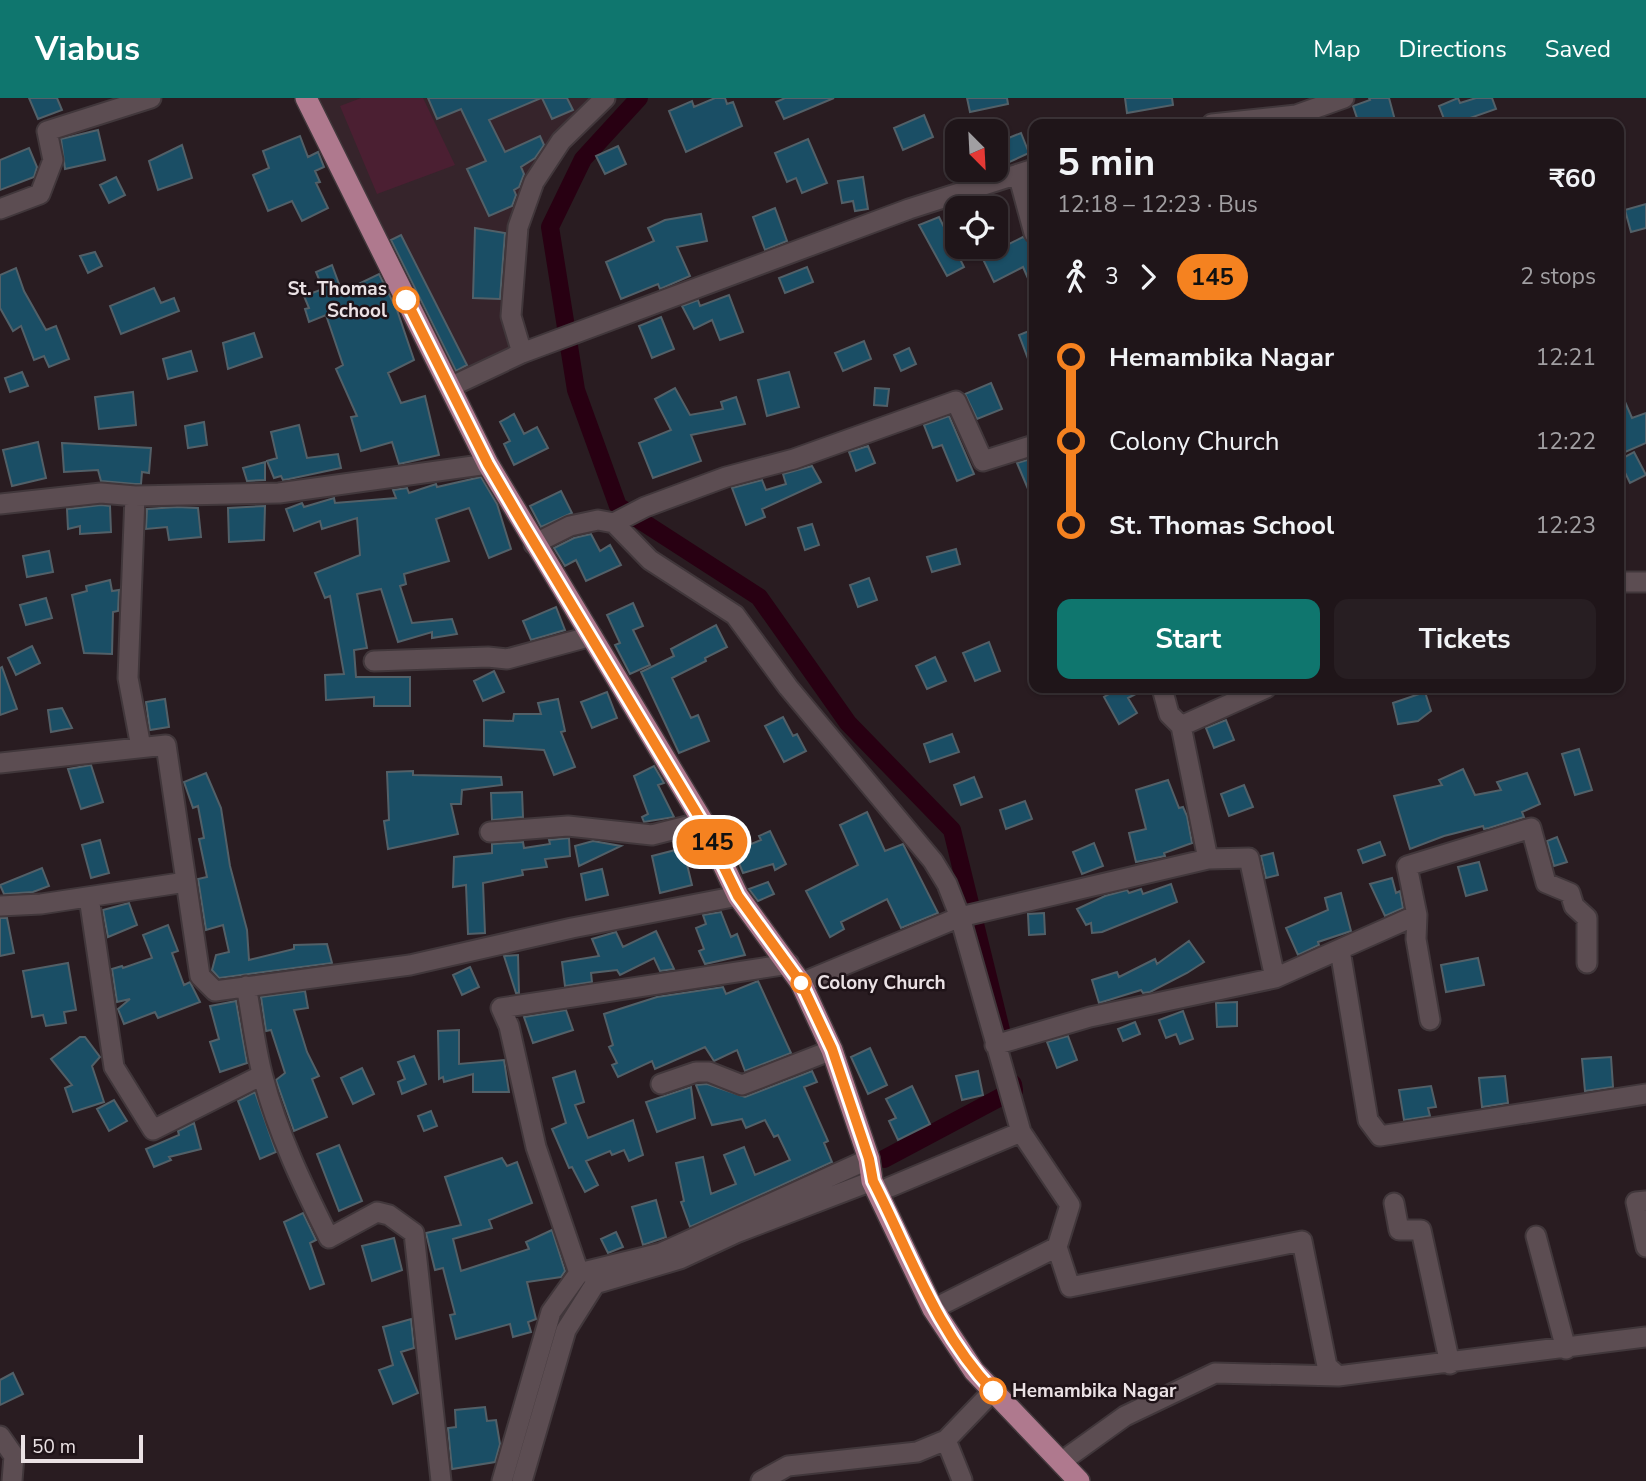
<!DOCTYPE html>
<meta charset="utf-8">
<style>
:root{--surface:#1f1519;--page:#271e22;--text:#f1f3f6;--muted:#a19fa2;--line:#3c3438;--accent:#0f766e}
body{margin:0;font-family:"Nunito Sans",sans-serif;background:var(--page);color:var(--text);height:100vh;display:flex;flex-direction:column;font-size:26px;white-space:nowrap}
*{box-sizing:border-box;margin:0}
p{font-size:23px;color:var(--muted)}
.icon{flex:none;width:38px;height:38px;fill:none;stroke:currentColor;stroke-width:2;stroke-linecap:round;stroke-linejoin:round}
.map{position:relative;flex:1;overflow:hidden}
.details{position:absolute;left:1029px;top:21px;width:595px;height:574px;display:flex;flex-direction:column;background:var(--surface);border-radius:14px;box-shadow:0 2px 5px #0004,0 0 0 2px var(--line)}
.details>*{flex:none}
.badge{padding:0 14px;border-radius:23px;font-size:24px;line-height:46px}
.needle{width:46px;rotate:156deg}
.tools{position:absolute;left:945px;top:21px;display:grid;gap:14px}
.tools a{display:grid;place-items:center;width:63px;height:63px;border-radius:14px;background:var(--surface);box-shadow:0 2px 5px #0004,0 0 0 2px var(--line);font-size:35px}
.scale{position:absolute;left:21px;bottom:18px;width:122px;box-sizing:border-box;padding-left:7px;border:4px solid #eae1e4;border-top:0;font-size:19px;line-height:24px;white-space:nowrap;color:#eae1e4;-webkit-text-stroke:5px #1f1318;paint-order:stroke}
.map>.badge{position:absolute;translate:-50% -50%;box-shadow:0 0 0 4px #fff}
.legs{display:flex;align-items:center;gap:10px;height:77px;padding:0 28px;font-size:23px}
.legs p{margin-inline-start:auto}
.summary{display:flex;align-items:center;justify-content:space-between;height:119px;padding:0 28px}
h1{font-size:38px;font-weight:700;line-height:52px}
.button{display:flex;gap:14px;margin-top:auto;padding:14px 28px}
.button a{flex:1;height:80px;border-radius:14px;background:var(--accent);color:#fff;font-size:28px;font-weight:700;line-height:80px;text-align:center}
.button a+a{background:var(--page);color:var(--text)}
ul{padding:0 28px;list-style:none}
li{display:flex;align-items:center;gap:24px;height:84px;font-size:26px}
li i{display:grid;place-items:center;width:10px;height:100%;margin:0 9px;background:currentColor}
li i::after{content:'';width:18px;height:18px;margin:-9px;border:5px solid;border-radius:50%;background:var(--surface)}
li p{margin-inline-start:auto}
li:first-child i{background:linear-gradient(#0000 50%,currentColor 0)}
li:last-child i{background:linear-gradient(currentColor 50%,#0000 0)}
header{display:flex;align-items:center;gap:42px;box-sizing:border-box;height:98px;padding:0 35px;background:var(--accent);color:#fff}
header strong{font-size:33px}
nav{display:flex;gap:38px;margin-inline-start:auto;font-size:24px}
.map>svg:first-child{display:block}
.built{fill:#36242b}
.green{fill:#4b1f32}
.lines{fill:none;stroke-linecap:round;stroke-linejoin:round}
.canal{stroke:#280012;stroke-width:18}
.building{fill:#1a4e65;stroke:#526068;stroke-width:2}
.minor-casing{stroke:#41373b;stroke-width:23}
.major-casing{stroke:#41373b;stroke-width:24}
.minor{stroke:#5c4d52;stroke-width:19}
.major{stroke:#af798e;stroke-width:21}
.line-1-casing{stroke:#fff;stroke-width:16}
.line-1{stroke:#f58220;stroke-width:10}
.stop-1-dot{fill:#fff;stroke:#f58220;stroke-width:3.5}
.labels{text-anchor:middle;dominant-baseline:central;stroke-width:5;stroke-linejoin:round;paint-order:stroke}
.stop-label{font-size:19px;font-weight:bold;fill:#eae1e4;stroke:#1f1318;text-anchor:start}
</style>
<header>
<strong>Viabus</strong>
<nav><a>Map</a><a>Directions</a><a>Saved</a></nav>
</header>
<div class="map">
<svg width="1646" height="1383" viewBox="0 0 1646 1383">
<rect width="100%" height="100%" fill="#291c21"/>
<path class="built" d="M307,0H605L561,43L518,129L522,255L450,289Z"/>
<path class="green" d="M361,0H423L455,67L377,96L340,8Z"/>
<g class="lines">
<path class="canal" d="M639,0L583,61L550,129L576,292L618,408L759,499L848,625L952,732L1001,932
M884,1061L1014,992L1013,986"/>
</g>
<path class="building" d="M29,0H57L62,12L38,21Z
M428,0H541L489,22L505,54L540,38L544,47L535,60L521,69L524,76L519,89L514,92L516,97L512,108L489,118L467,71L486,63L461,11L437,21Z
M542,0H567L573,12L552,21Z
M715,0H725L727,6L733,4L742,28L686,54L669,13L692,3L694,9Z
M785,0H834L784,21L776,4Z
M967,0H1007L1008,6L970,14Z
M1125,0H1172L1173,7L1127,15Z
M1369,0H1389L1396,26H1359L1353,8L1370,2Z
M1458,0L1460,5L1476,0H1492L1496,11L1467,21L1469,26H1446L1439,8Z
M924,17L933,39L903,52L894,30Z
M98,32L105,62L65,71L61,41Z
M1021,35L1029,55L1005,66L996,45Z
M300,38L308,59L318,54L324,69L315,73L320,84L316,85L328,110L302,123L292,103L268,113L253,77L269,70L263,53Z
M808,41L827,85L802,95L796,80L787,84L775,55Z
M182,47L192,80L158,92L149,63Z
M618,48L626,66L605,76L596,58Z
M29,50L37,69L34,79L0,92V62Z
M116,79L125,97L109,105L100,87Z
M863,79L868,111L855,113L853,103L842,105L838,83Z
M1646,106V130L1631,134L1625,112Z
M775,110L787,143L765,152L753,119Z
M701,116L707,143L677,149L690,178L660,191L658,186L621,201L606,164L654,143L648,130L665,122Z
M939,119L964,169L947,178L919,127Z
M996,123L1007,147L1023,139L1034,147V194L1023,169L994,184L981,157L996,150Z
M475,130L505,135L500,201L473,200Z
M401,137L467,267L456,273L391,142Z
M95,154L102,168L88,175L80,158Z
M332,167L342,194L379,176L397,212L414,262L388,275L401,305L425,298L439,357L399,366L392,344L361,353L351,319L357,318L336,271L343,267L326,217L309,224L305,211L309,210L304,198L323,191L316,174Z
M807,169L813,184L785,195L779,180Z
M16,170L24,193L46,232L56,228L69,261L49,269L44,258L34,262L21,228L13,233L0,210V177Z
M154,190L161,205L174,200L179,213L121,236L110,208Z
M729,197L743,234L720,242L712,222L694,231L682,208L698,202L700,208Z
M661,219L674,251L652,260L639,228Z
M1034,231V274H1033L1019,237Z
M254,235L262,259L228,271L223,245Z
M864,243L871,261L843,273L835,255Z
M909,250L916,266L901,273L894,257Z
M191,253L197,273L168,281L163,261Z
M22,274L28,288L10,294L5,280Z
M789,274L799,309L767,318L758,282Z
M991,285L1002,311L977,321L965,296Z
M675,290L690,317L723,311L721,304L736,299L745,326L691,337L701,363L653,380L639,345L671,332L655,301Z
M875,290L889,291L887,308L874,307Z
M1619,290L1632,320L1646,315V345L1623,355L1619,343Z
M133,294L136,327L99,331L95,299Z
M514,316L524,336L537,329L548,350L514,367L504,346L510,343L500,324Z
M949,318L974,376L957,383L942,347L933,350L924,327Z
M204,324L207,347L188,350L185,328Z
M299,327L307,360L338,356L341,370L289,381L283,382L281,378L274,380L267,363L277,360L271,334Z
M38,344L46,380L12,388L3,352Z
M62,345L151,350L149,375L142,374L141,386H135L101,383L98,372L64,374Z
M868,348L875,365L856,373L849,354Z
M1634,354L1646,377L1630,385L1619,362Z
M1034,360V405L1017,365Z
M265,364V382L247,383L243,370Z
M812,368L821,384L762,411L765,419L746,427L732,390L762,382L766,392L786,386L783,376Z
M481,379L497,406L511,451L489,460L469,410L436,421L449,463L404,476L406,486L400,488L412,525L452,521L457,536L432,540V534L398,544L381,491L357,496L367,550L354,552L356,579H410V608H374V599L326,602L325,577L344,576L330,498L325,500L315,475L360,457L357,420L322,431L320,423L294,433L286,411L302,405L304,409L334,400L335,405L396,400L393,392L407,390L409,395L436,386L437,389Z
M561,393L572,415L541,429L530,408Z
M101,407L110,408L111,434L80,436V428L68,431L67,411Z
M265,408L264,442L229,444L228,410Z
M177,409L198,410L201,439L169,442L167,429L146,431L147,411Z
M812,426L819,447L805,452L798,430Z
M591,436L600,453L610,447L621,467L586,483L576,462L565,468L554,450L574,440Z
M956,451L960,466L932,474L927,459Z
M49,453L53,474L27,479L23,458Z
M869,480L877,502L858,509L850,487Z
M110,482L112,493L119,492L118,513L113,514L112,556L84,555L72,497L87,493L86,488Z
M46,500L52,520L26,527L20,507Z
M633,505L643,528L633,532L650,567L630,576L615,547L620,545L607,517Z
M556,509L565,532L531,542L523,523Z
M716,527L727,549L705,560L706,563L672,580L691,620L698,617L709,643L679,655L641,574L674,558L671,551Z
M989,544L1000,573L975,583L963,555Z
M32,548L40,565L16,577L8,560Z
M935,559L946,583L927,591L916,568Z
M2,569L17,611L0,617V570Z
M494,573L504,594L483,603L474,583Z
M1120,590H1147L1128,600L1137,615L1119,626L1104,599Z
M607,594L617,620L592,630L581,604Z
M1425,594L1431,613L1418,623L1398,626L1393,605Z
M165,601L169,629L150,632L146,604Z
M558,601L565,633L561,634L575,669L554,677L544,652L484,648V622L513,623L514,616H541L538,605Z
M62,610L72,630L51,634L48,612Z
M783,619L793,638L797,636L806,653L784,664L765,628Z
M1226,622L1234,642L1214,650L1206,630Z
M952,636L959,654L930,664L924,646Z
M1579,651L1592,692L1575,697L1562,656Z
M91,667L103,704L81,711L68,671Z
M654,668L664,685L658,687L674,719L644,724L642,719L648,716L634,678Z
M1463,671L1475,697L1501,692L1497,684L1527,675L1540,706L1522,714L1524,719L1489,730L1484,731L1483,728L1444,738L1410,751L1394,698L1442,687L1439,682Z
M413,673V677L501,679L502,687L462,692L461,706H451L458,736L388,751L384,723L389,722L387,674Z
M206,675L221,710L230,768L247,832L249,862L294,851V847L327,846L332,865L219,880L212,872L216,857L229,854L223,827L206,832L198,781L207,779L199,741L204,740L198,708L193,710L184,684Z
M974,679L982,699L961,707L954,687Z
M1168,682L1179,710L1183,709L1187,718L1192,745L1164,755L1165,758L1136,764L1129,735L1146,731L1136,692Z
M1244,687L1253,709L1229,718L1221,696Z
M522,694L523,719L492,722L491,695Z
M1025,703L1032,721L1006,731L1000,712Z
M867,714L885,753L903,746L938,815L901,830L887,801L841,824L844,831L830,839L806,793L858,767L840,727Z
M770,733L786,766L775,772L773,766L743,775L734,753L761,742L759,738Z
M1557,739L1567,764L1554,768L1547,743Z
M569,740L570,758L545,761L547,769L522,772L523,777L483,785L485,835L468,836L466,787L453,789L454,759L492,755V746L523,744L524,750L550,746L549,742Z
M100,742L109,775L91,780L82,747Z
M593,743L621,748L579,768L575,748Z
M1380,744L1385,757L1363,765L1358,752Z
M1094,745L1103,768L1082,776L1073,754Z
M683,750L692,787L660,795L652,758Z
M1273,755L1278,777L1266,780L1261,758Z
M1479,764L1487,792L1466,798L1458,769Z
M42,770L49,788L33,794L4,796L0,787Z
M602,771L608,797L586,802L581,776Z
M1392,780L1396,795L1400,793L1403,810L1385,818L1370,786Z
M768,784L774,796L758,803L749,791Z
M1171,786L1177,804L1102,834L1092,835L1091,825L1086,827L1077,811L1105,798L1127,792L1129,795L1141,791L1143,796Z
M1341,795L1351,833L1318,844L1319,847L1298,857L1286,830L1328,812L1325,800Z
M129,805L137,827L108,839L103,812Z
M721,814L731,839L737,836L745,857L705,866L699,853L704,851L696,830L706,826L703,817Z
M1044,815L1045,836L1029,837L1028,816Z
M0,820H7L14,855L0,858Z
M168,827L178,853L172,855L184,887L190,884L200,904L158,920L155,914L124,926L118,911L130,901L117,904L112,871L122,868L123,870L152,860L143,837Z
M656,833L674,871L660,873L654,860L620,877L617,872L591,875L592,884L565,888L562,864L599,858L592,841L616,834L623,849Z
M1189,843L1204,864L1187,875L1150,894L1143,895L1141,892L1099,905L1092,882L1117,874L1119,879L1155,861L1157,866Z
M518,857L519,895H516L504,858Z
M1478,860L1484,887L1446,894L1441,867Z
M68,865L76,912L64,914L66,925L46,928L43,917L32,919L23,873Z
M470,869L479,889L462,897L453,877Z
M758,883L791,955L745,973L737,952L714,963L705,949L655,971L652,963L618,979L612,967L617,965L609,949L613,947L604,916L657,899L723,889L726,896Z
M305,893L308,910L294,912L307,954L319,978L312,981L327,1019L294,1033L276,982L285,975L271,932L266,933L261,899Z
M236,903L247,965L220,974L210,944L219,941L210,908Z
M1237,904V928L1217,929L1216,905Z
M566,912L573,932L533,945L524,919Z
M1183,913L1193,941L1180,946L1176,936L1166,940L1159,922Z
M1135,924L1140,936L1123,943L1118,931Z
M459,932V966L504,962L509,994H473V976L444,984L443,979L439,981L438,933Z
M1068,938L1077,962L1057,970L1047,944Z
M80,939H85L100,959L92,968L104,1004L73,1014L65,990L72,987L51,961Z
M870,950L887,987L868,996L851,959Z
M414,958L426,986L402,996L398,984L405,981L398,964Z
M1611,959L1613,989L1585,993L1582,961Z
M362,970L374,996L353,1006L341,980Z
M575,973L584,1004L575,1007L588,1040L633,1022L643,1057L629,1063L624,1052L612,1057L610,1053L586,1063L598,1087L585,1094L572,1069L569,1070L552,1031L566,1025L553,980Z
M812,973L817,984L804,989L828,1043L824,1045L832,1064L690,1129L681,1104L684,1103L676,1065L703,1059L711,1096L736,1086L724,1057L744,1049L755,1077L790,1062L778,1037L774,1039L765,1022L746,1030L742,1021L712,1027L696,987L707,986L745,999Z
M978,973L983,997L962,1002L956,978Z
M1505,978L1508,1005L1482,1009L1479,980Z
M912,988L930,1026L898,1042L889,1023L896,1020L886,1001Z
M1431,988L1436,1009L1428,1010L1430,1018L1404,1022L1399,992Z
M691,989L695,1020L657,1034L646,1004Z
M255,994L276,1054L260,1061L238,1003Z
M114,1002L127,1023L109,1033L97,1011Z
M431,1013L437,1028L424,1033L418,1018Z
M194,1025L201,1051L169,1059L171,1062L154,1069L146,1051L179,1037L178,1033Z
M339,1047L362,1103L339,1113L317,1056Z
M502,1060L507,1068L517,1064L532,1105L489,1122L492,1130L453,1141L461,1173L529,1151L526,1144L552,1132L565,1173L561,1179L527,1184L536,1221L528,1224L531,1234L513,1239L510,1226L456,1241L450,1217L455,1216L443,1170L435,1172L426,1135L461,1127L445,1079Z
M656,1102L666,1139L643,1147L632,1109Z
M303,1115L316,1142L310,1145L324,1186L310,1191L284,1124Z
M616,1134L623,1149L608,1155L601,1141Z
M394,1140L402,1172L372,1183L362,1148Z
M411,1221L414,1250L401,1254L418,1295L393,1306L379,1272L393,1267L383,1229Z
M13,1275L23,1296L0,1307V1282Z
M485,1309L487,1323L496,1322L500,1346L495,1364L452,1371L448,1330L456,1329L455,1312Z"/>
<g class="lines">
<defs>
<path id="minor" d="M1212,26L1296,17L1344,0
M1018,76L1034,135
M0,111L40,96L53,62L47,33L151,0
M522,255L511,218L518,129L534,84L561,43L605,0
M450,289L522,255L909,111L1034,71
M135,398L128,580L141,649
M0,406L101,395L135,398L279,395L488,366
M614,425L645,409L726,379L794,361L956,303L983,363L1034,347
M534,446L570,428L598,422L614,425L650,462L735,517L788,589L933,763L947,786L960,819L801,885
M1619,484H1646
M374,563L488,559L507,561L592,538
M1162,590L1169,616L1181,628L1208,761
M1181,628L1266,590
M0,665L166,647L200,878L215,893L410,867L572,830L738,798
M490,734L568,728L652,737L703,724
M89,799L114,969L153,1032L262,977
M0,808L41,806L186,784
M1417,817L1416,841L1430,922
M1340,852L1368,1022L1380,1038L1646,996
M246,888C252,918 255,950 263,979C278,1036 303,1088 329,1140L377,1114L389,1117L414,1135L441,1383
M995,947L1090,919L1275,880
M661,986L696,974H709L742,987L832,952
M1021,1034L960,819L1208,761L1249,760L1275,880L1417,817L1407,768L1531,730L1546,785L1570,795L1574,808L1587,820V865
M878,1094L1021,1034L1070,1107L1057,1149
M1646,1103L1636,1104L1646,1149
M1394,1105L1399,1132H1421L1450,1266
M1536,1138L1566,1251
M579,1175L536,1049L509,928L501,910L789,866
M933,1211L1057,1149L1070,1189L1302,1143L1327,1268L1338,1278L1646,1239
M0,1338L14,1358L12,1383
M1061,1364L1125,1318L1215,1275L1338,1278
M962,1382L946,1342L993,1293
M502,1383L551,1214L579,1175L661,1155L869,1061
M522,1383L566,1232L595,1186L680,1161L736,1135L872,1083
M761,1383L788,1368L917,1354L946,1342"/>
<path id="major" d="M306,0L488,366L703,724L738,798L801,885L832,952L869,1061L872,1083L933,1211L974,1273L1079,1383"/>
</defs>
<use href="#minor" class="minor-casing"/>
<use href="#major" class="major-casing"/>
<use href="#minor" class="minor"/>
<use href="#major" class="major"/>
</g>
<g class="lines">
<defs>
<path id="line-1" d="M406,202L488,366L523,426L702,724L738,798L801,885L832,951L869,1061L873,1083C910,1155 936,1233 993,1293"/>
</defs>
<use href="#line-1" class="line-1-casing"/>
<use href="#line-1" class="line-1"/>
</g>
<g class="stop-1-dot">
<circle cx="406" cy="202" r="12"/>
<circle cx="801" cy="885" r="9"/>
<circle cx="993" cy="1293" r="12"/>
</g>
<g class="labels">
<g class="stop-label">
<text x="387" y="191" text-anchor="end">St. Thomas<tspan x="387" dy="22">School</tspan></text>
<text x="817" y="885">Colony Church</text>
<text x="1012" y="1293">Hemambika Nagar</text>
</g>
</g>
</svg>
<div class="tools">
<a><svg class="needle" viewBox="-14 -14 28 28"><path d="M0-13l5 13h-10z" fill="#e53935"/><path d="M0 13l5-13h-10z" fill="#a19fa2"/></svg></a>
<a><svg class="icon" aria-label="locate" viewBox="0 0 24 24"><circle cx="12" cy="12" r="6"/><path d="M12 2v4M12 18v4M2 12h4M18 12h4"/></svg></a>
</div>
<div class="scale">50 m</div>
<b class="badge" style="left:712px;top:744px;background:#f58220;color:#111">145</b>
<section class="details">
<div class="summary"><div><h1>5 min</h1><p>12:18 – 12:23 · Bus</p></div><b>₹60</b></div>
<div class="legs"><svg class="icon" aria-label="walk" viewBox="0 0 24 24"><circle cx="13" cy="4" r="2"/><path d="M13 8l-2 6 4 7M11 14l-3 7M7 12l3-4h3l4 4"/></svg>3<svg class="icon" aria-label="forward" viewBox="0 0 24 24"><path d="M9 5l7 7-7 7"/></svg><b class="badge" style="background:#f58220;color:#111">145</b><p>2 stops</p></div>
<ul>
<li><i style="color:#f58220"></i><b>Hemambika Nagar</b><p>12:21</p></li>
<li><i style="color:#f58220"></i><span>Colony Church</span><p>12:22</p></li>
<li><i style="color:#f58220"></i><b>St. Thomas School</b><p>12:23</p></li>
</ul>
<div class="button"><a>Start</a><a>Tickets</a></div>
</section>
</div>
